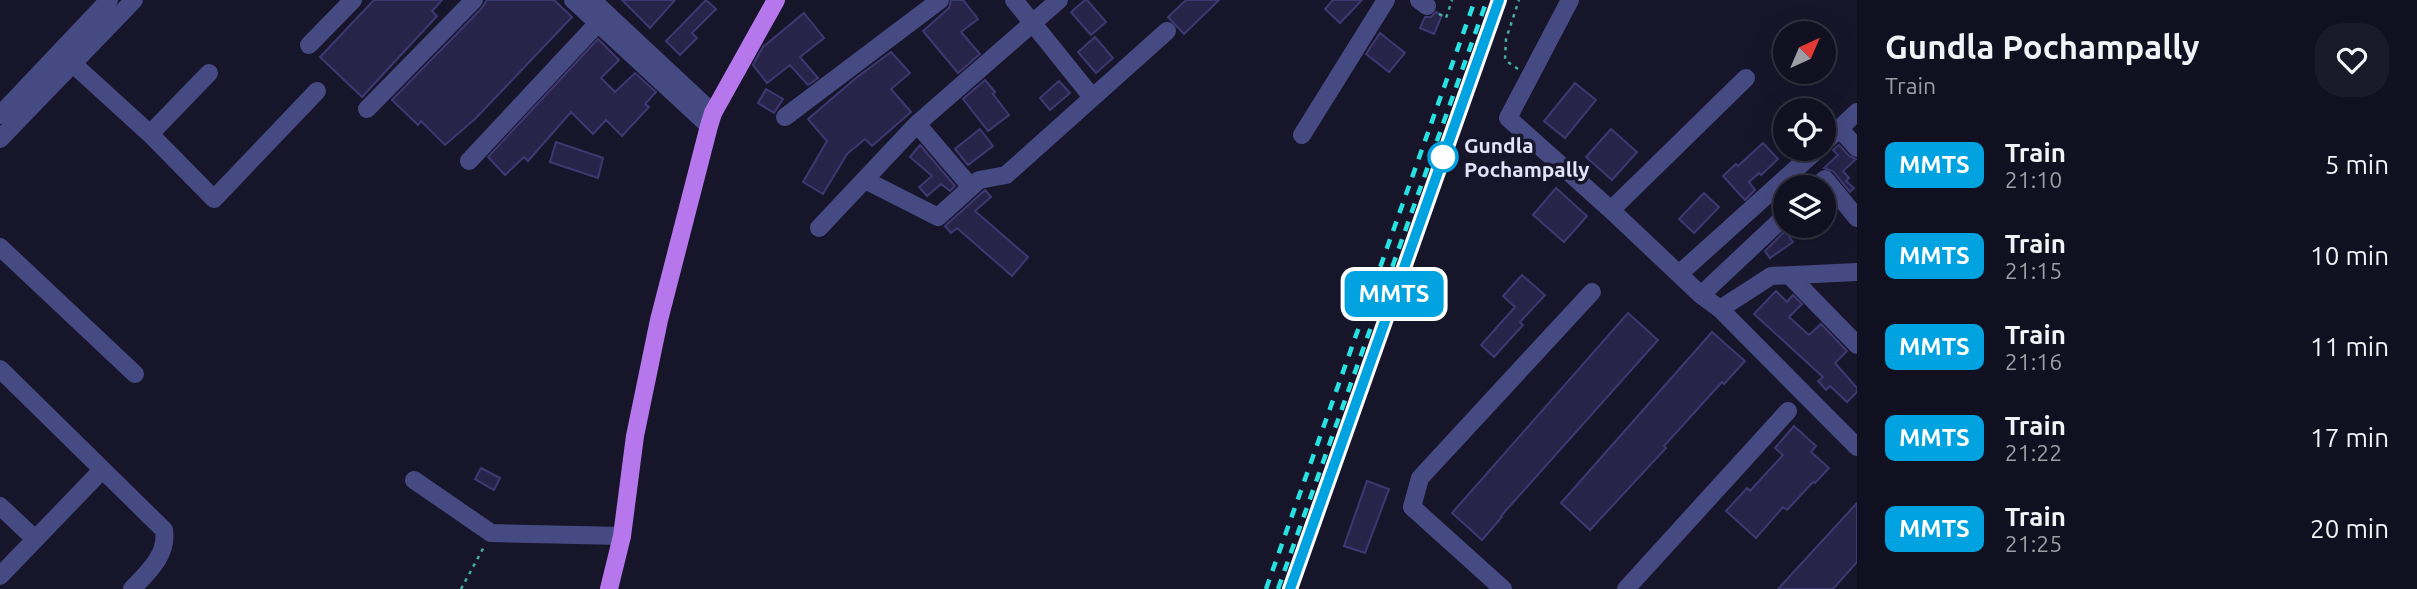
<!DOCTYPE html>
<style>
:root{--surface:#111020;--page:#1a1929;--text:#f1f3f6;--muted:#9c9da5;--line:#30303e}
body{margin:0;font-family:Ubuntu,sans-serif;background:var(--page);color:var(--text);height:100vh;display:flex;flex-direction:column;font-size:26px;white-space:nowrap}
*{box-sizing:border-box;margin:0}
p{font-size:23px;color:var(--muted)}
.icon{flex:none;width:38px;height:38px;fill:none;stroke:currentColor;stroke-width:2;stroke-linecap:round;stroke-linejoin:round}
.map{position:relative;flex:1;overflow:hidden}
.panel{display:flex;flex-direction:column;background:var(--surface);width:560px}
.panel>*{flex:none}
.badge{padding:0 14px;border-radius:10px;font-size:24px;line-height:46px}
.needle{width:46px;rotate:44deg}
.tools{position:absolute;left:1773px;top:21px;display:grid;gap:14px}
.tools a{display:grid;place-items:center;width:63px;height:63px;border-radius:50%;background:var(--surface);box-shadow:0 7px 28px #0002,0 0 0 2px var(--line);font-size:35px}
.map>.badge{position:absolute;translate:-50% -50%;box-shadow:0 0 0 4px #fff}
.round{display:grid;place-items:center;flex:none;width:74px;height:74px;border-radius:28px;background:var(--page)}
.summary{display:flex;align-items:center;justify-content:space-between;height:119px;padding:0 28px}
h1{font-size:33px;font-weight:700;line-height:52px}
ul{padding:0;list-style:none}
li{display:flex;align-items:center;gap:21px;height:91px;padding:0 28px}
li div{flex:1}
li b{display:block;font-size:26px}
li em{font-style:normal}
li .badge{min-width:77px;font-weight:700;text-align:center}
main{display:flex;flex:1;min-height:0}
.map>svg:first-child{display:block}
.building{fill:#272349;stroke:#3e3872;stroke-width:2}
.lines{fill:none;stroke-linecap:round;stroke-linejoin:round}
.path{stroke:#41b09f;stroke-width:2.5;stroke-dasharray:3.5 5;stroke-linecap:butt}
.minor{stroke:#464a83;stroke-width:18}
.major{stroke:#b677ed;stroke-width:18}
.rail{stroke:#26e2e3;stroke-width:4.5;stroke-dasharray:10 9;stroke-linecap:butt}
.line-casing{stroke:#fff;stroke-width:16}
.line{stroke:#00a3e0;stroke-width:10}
.stop-dot{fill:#fff;stroke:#00a3e0;stroke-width:3.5}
.labels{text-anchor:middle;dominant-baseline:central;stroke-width:7;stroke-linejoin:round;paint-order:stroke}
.stop-label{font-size:21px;font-weight:bold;fill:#e2e2fb;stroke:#17152a;text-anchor:start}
</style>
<main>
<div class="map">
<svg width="1857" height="589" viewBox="0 0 1857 589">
<rect width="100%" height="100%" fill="#17152a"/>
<path class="building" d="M374,0H442L432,11L437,16L362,97L320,57Z
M487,0H554L572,17L476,118L445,145L421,121L418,125L392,100L482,8Z
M622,0H675L650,28Z
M706,0L716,9L692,33L697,38L680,55L666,41Z
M951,0H963L978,19L961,32L980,54L958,73L923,31L949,8Z
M1085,0H1087L1106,22L1091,35L1071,12Z
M1186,0H1219L1184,34L1168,17Z
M1333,0H1362L1340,23L1325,9Z
M1436,12L1442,15L1434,34L1420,28L1425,17H1431Z
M804,13L824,38L800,57L818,78L808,85L790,65L767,83L753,65L763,47Z
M1380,33L1405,53L1389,72L1366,54Z
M1095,37L1113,58L1096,73L1078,52Z
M598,39L619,60L601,78L615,92L635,73L656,92L645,104L649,107L622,136L606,120L593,134L571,112L528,161L524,157L505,175L488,157Z
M891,52L910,73L891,89L911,112L872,146L865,139L847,154L823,194L803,182L827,141L808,119L856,78Z
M985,80L995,92L993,94L1009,115L988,131L963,99Z
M1059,81L1070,93L1050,110L1040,98Z
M1575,83L1596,100L1565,138L1544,121Z
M766,89L783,99L774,113L758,103Z
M980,129L993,146L968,165L955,149Z
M1611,129L1637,152L1612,180L1586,157Z
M556,142L603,158L598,178L550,162Z
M1763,143L1778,159L1761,175L1759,173L1749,182L1755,190L1745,200L1723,176L1736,164L1738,166Z
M920,145L955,186L950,191L941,184L927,196L919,187L932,176L910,157Z
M1839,145L1849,156L1856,159L1843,171L1849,178L1846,181L1854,188L1850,192L1833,171L1824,168L1838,155L1833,150Z
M1556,188L1587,216L1564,242L1533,215Z
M985,190L991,197L975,211L1028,257L1012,276L957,228L951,233L945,226Z
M1704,193L1719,207L1694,233L1679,219Z
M1785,231L1793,242L1770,258L1765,251Z
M1522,275L1545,295L1520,322L1523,325L1494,357L1481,345L1515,307L1503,296Z
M1776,291L1787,302L1793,295L1802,304L1789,317L1809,335L1821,324L1847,351L1835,363L1857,388V392L1847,402L1830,386L1826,390L1818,381L1823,377L1754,314Z
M1628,313L1658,340L1501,516L1502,517L1482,540L1452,513Z
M1712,332L1745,361L1724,384L1722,382L1664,446L1666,448L1590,530L1561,503Z
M1794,426L1816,446L1811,452L1829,468L1815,483L1813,482L1787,510L1783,507L1756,538L1726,511L1747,488L1750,491L1783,455L1775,448Z
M481,468L500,478L494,490L475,479Z
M1367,481L1389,489L1365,553L1344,546Z
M1857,503V562L1833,589H1778Z"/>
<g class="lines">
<path class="path" d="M1439,14L1446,18L1452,0
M1518,69L1505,60L1506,39L1519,0
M461,589L485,545"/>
<path class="minor" d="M573,0L709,126
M592,0L713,113
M1014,0L1092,97
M1419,0L1427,6
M1570,0L1508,118L1611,210L1701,295L1720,309L1857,447
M309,45L353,0
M60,52L150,134L214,199L317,91
M367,109L474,0
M0,115L109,0
M785,117L940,0
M917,124L971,187
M1839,128L1857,148
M150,134L209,73
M1302,135L1386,0
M0,139L134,0
M1824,143L1857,112
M469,161L598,23
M865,180L938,217L979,180L1006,175L1167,31
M1815,187L1825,179L1857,218
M1611,210L1746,78
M819,228L917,124L1059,0
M0,247L135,374
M1679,274L1818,149
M1790,276L1857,345
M1701,295L1785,216
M1720,309L1771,276L1857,272
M0,369L164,530C168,555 148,572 132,589
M414,480L491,533L622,536
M0,506L35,539
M0,576L102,470
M1503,589L1412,507L1420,478L1592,292
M1626,589L1788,411"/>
<path class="major" d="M609,589L622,536L635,436L659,320L709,126L713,113L776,0"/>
<path class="rail" d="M1266,589L1475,0
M1278,589L1487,0
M1290,589L1499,0"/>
</g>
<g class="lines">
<defs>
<path id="line" d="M1290,589L1499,0"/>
</defs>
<use href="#line" class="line-casing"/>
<use href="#line" class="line"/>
</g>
<circle class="stop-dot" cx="1443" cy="157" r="14"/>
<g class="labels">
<g class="stop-label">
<text x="1464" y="145">Gundla<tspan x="1464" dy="24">Pochampally</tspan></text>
</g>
</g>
</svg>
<div class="tools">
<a><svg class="needle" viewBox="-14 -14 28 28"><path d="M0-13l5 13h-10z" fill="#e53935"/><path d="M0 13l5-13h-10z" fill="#9c9da5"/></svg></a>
<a><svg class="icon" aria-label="locate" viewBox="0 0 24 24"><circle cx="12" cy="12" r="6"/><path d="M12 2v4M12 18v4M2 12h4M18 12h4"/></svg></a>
<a><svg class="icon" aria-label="layers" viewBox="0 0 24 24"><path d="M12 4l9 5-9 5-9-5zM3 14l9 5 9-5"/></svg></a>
</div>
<b class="badge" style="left:1394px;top:294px;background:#00a3e0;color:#fff">MMTS</b>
</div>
<section class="panel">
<div class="summary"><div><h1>Gundla Pochampally</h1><p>Train</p></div><a class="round"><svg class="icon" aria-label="heart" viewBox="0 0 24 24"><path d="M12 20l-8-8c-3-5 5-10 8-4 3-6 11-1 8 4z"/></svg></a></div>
<ul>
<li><span class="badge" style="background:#00a3e0;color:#fff">MMTS</span><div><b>Train</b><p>21:10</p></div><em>5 min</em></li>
<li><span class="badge" style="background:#00a3e0;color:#fff">MMTS</span><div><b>Train</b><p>21:15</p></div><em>10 min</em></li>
<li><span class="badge" style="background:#00a3e0;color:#fff">MMTS</span><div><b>Train</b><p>21:16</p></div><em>11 min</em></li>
<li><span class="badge" style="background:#00a3e0;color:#fff">MMTS</span><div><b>Train</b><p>21:22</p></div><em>17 min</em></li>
<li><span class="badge" style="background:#00a3e0;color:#fff">MMTS</span><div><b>Train</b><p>21:25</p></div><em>20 min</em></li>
</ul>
</section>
</main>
